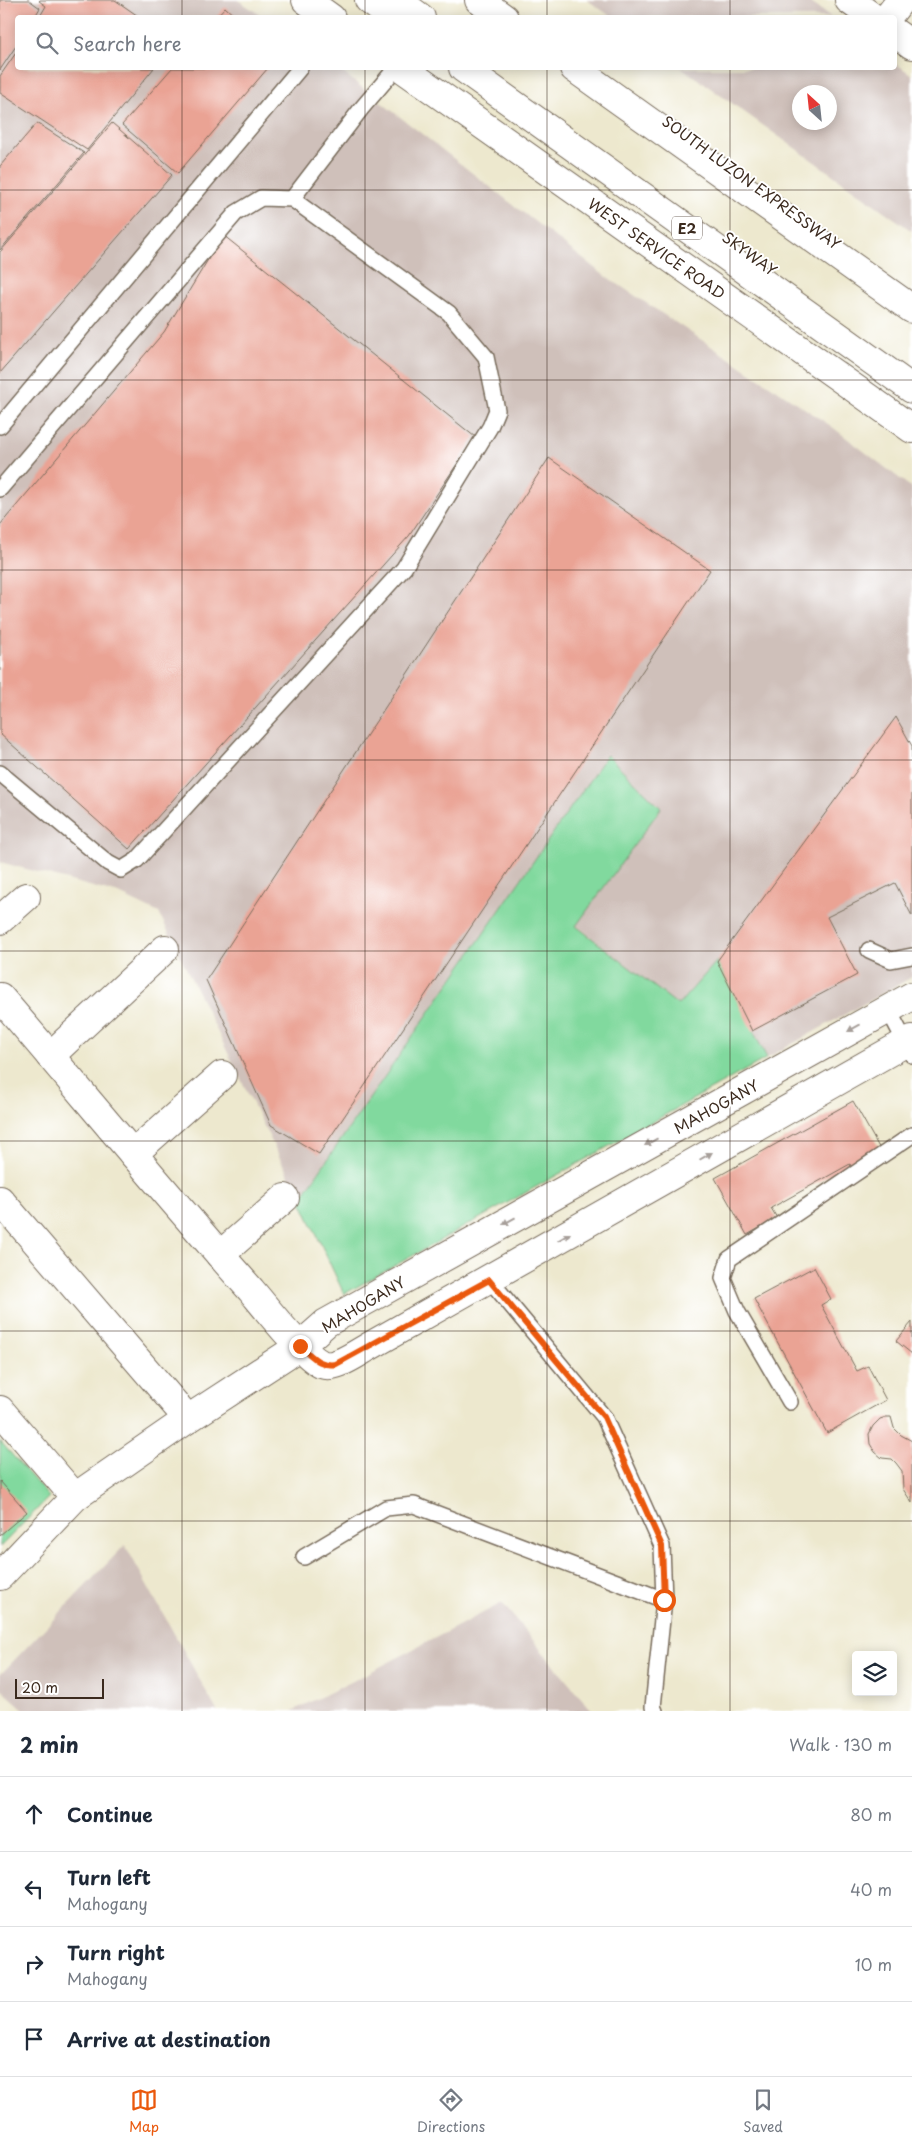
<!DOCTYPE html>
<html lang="en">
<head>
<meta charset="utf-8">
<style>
	:root { --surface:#fff; --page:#f6f6f7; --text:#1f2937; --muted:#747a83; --line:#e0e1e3; --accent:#ea580c }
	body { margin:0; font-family:"Playpen Sans",sans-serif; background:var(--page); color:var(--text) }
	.controls { position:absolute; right:15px; bottom:15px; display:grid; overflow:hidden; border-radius:5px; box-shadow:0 2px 12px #0003 }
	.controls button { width:45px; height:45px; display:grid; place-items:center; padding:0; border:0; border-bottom:1px solid var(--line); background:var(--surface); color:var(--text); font:25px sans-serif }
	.compass { position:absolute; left:792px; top:85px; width:45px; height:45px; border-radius:50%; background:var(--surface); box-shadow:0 2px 12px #0003; rotate:333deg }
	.scale { position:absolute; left:15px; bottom:12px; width:89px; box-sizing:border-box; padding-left:5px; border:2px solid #3b2a1e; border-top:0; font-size:14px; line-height:18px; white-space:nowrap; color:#3b2a1e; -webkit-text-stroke:4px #fff; paint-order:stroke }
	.stop { position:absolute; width:15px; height:15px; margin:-11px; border:4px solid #ea580c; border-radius:50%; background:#fff }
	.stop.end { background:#ea580c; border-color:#fff; box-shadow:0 1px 5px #0008 }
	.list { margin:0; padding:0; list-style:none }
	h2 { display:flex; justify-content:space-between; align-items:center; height:65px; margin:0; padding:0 20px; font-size:21px }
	h2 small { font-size:16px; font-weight:400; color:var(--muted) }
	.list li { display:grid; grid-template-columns:32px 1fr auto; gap:15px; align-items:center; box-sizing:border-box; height:75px; padding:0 20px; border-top:1px solid var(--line) }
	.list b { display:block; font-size:19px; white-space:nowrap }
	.list p { margin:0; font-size:16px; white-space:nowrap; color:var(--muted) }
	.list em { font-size:16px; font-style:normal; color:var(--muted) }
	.icon { flex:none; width:28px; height:28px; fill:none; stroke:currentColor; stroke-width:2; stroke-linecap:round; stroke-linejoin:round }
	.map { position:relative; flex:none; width:912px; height:1711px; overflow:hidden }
	.search { position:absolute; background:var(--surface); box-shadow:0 2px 12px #0003; left:15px; right:15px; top:15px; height:55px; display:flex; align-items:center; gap:12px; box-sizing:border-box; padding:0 18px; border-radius:5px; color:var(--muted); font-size:19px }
	.sheet { height:365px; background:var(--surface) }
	nav { display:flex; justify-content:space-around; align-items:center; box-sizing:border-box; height:70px; border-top:1px solid var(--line); background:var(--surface); font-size:14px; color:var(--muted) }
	nav a { display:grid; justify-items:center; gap:2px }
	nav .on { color:var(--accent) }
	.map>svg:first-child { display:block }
	.industrial { fill:#cfc0ba; fill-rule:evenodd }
	.green { fill:#81d99e; stroke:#5e825e }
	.building { fill:#eaa394 }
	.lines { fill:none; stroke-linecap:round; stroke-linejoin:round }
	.service-casing { stroke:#796c5c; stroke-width:18 }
	.minor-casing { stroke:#796c5c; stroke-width:30 }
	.secondary-casing { stroke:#796c5c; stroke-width:30 }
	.motorway-casing { stroke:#796c5c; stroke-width:30 }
	.service { stroke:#fff; stroke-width:15 }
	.minor { stroke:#fff; stroke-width:28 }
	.secondary { stroke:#fff; stroke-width:28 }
	.motorway { stroke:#fff; stroke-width:28 }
	.oneway { fill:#a79f9a }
	.route { stroke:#ea580c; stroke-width:6 }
	.grid { fill:none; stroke:#3b2a1e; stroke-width:1; stroke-opacity:0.55 }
	.labels { text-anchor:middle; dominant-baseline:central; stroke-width:4; stroke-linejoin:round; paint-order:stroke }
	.shield { fill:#fff; stroke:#766a62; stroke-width:1 }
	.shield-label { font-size:14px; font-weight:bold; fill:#3b2a1e }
	.street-label { font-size:15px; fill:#3b2a1e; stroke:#fff }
</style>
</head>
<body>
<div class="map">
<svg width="912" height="1711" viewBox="0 0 912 1711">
	<rect width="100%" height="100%" fill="#fff"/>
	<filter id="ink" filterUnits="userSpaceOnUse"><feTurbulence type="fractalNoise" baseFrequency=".02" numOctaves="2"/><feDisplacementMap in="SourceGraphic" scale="10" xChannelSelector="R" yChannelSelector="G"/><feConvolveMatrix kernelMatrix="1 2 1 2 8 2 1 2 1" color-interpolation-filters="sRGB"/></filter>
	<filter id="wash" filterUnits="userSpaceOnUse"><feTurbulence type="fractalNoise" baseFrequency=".0096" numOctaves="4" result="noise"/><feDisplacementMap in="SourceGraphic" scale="20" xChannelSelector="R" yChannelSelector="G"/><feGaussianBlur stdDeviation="1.12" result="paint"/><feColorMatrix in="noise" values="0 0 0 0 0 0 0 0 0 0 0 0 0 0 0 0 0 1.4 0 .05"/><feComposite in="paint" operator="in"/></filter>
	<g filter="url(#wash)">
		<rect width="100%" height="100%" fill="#ede8ce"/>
		<g class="industrial">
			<polygon points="0,0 238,0 263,17 18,18 18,68 337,68 601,273 831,426 912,488 912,977 767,1058 717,961 678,1006 576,925 661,808 607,755 300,1199 159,913 119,894 0,862"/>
			<polygon points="587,0 807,0 831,17 612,17"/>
			<path d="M895,63l17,12v156l-230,-163h212zM800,92h30v30h-30z"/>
			<polygon points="125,1545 217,1711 26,1711 0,1688 0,1675"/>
			<polygon points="502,1603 592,1711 292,1711 351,1682"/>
		</g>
		<g class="green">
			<polygon points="607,755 661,808 576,926 678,1005 717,961 767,1058 344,1294 300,1199"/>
			<polygon points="0,1441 49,1497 0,1547"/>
		</g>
		<g id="blocks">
			<g class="building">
				<polygon points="0,0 29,0 40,8 34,18 18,18 18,43 0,70"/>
				<polygon points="40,0 115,0 141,18 39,18 46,6 39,1"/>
				<polygon points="225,7 237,18 215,18"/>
				<polygon points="18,50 18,68 154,68 87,150 0,93 0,76"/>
				<polygon points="172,68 268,68 178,173 122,125"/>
				<polygon points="37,123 84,153 0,250 0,166"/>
				<polygon points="112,123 172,175 0,373 0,252"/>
				<polygon points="223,235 475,437 409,536 129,849 0,734 0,525 164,332"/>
				<polygon points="549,458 710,570 319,1154 271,1125 206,980"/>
				<polygon points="896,717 912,746 912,916 895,883 827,917 857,975 752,1031 717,961"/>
				<polygon points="853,1101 881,1151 852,1168 850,1164 771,1208 777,1218 747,1235 715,1178"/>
				<polygon points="814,1267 831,1299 821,1305 857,1371 868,1366 886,1400 827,1433 754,1299"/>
				<polygon points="912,1322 912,1354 896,1341"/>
				<polygon points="886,1417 891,1417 894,1428 901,1435 912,1441 912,1503 903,1489 902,1471 896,1463 892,1459 882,1458 875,1452 870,1444 869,1434 873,1426 880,1419"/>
				<polygon points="0,1481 27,1512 0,1535"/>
			</g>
		</g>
	</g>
	<g filter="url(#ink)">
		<use href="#blocks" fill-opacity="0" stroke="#796c5c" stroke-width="1"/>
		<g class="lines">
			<defs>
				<g id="service">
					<polyline points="292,199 361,109 396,68"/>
					<polyline points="0,426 300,68"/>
					<polyline points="0,489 236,213 261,198 292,199 449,313 486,357 497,410 490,427 404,568 137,860 121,870 108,863 0,773"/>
					<polyline points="869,950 891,960 912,956"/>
					<polyline points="888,1009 912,1055"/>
					<polyline points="489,1279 604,1417 662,1546 664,1600 653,1707 655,1711"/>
					<polyline points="790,1402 737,1311 723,1278 729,1259 912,1135"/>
					<polyline points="304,1557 386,1508 414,1505 664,1600"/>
				</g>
				<g id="minor">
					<polyline points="887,18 901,0"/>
					<polyline points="0,920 26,897"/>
					<path d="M0,997c84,98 165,197 251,293 15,18 52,65 70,74 14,6 36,-11 49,-18l542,-307"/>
					<polyline points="50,1056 165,949"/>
					<polyline points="133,1154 222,1075"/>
					<polyline points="0,1200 188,1419"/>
					<polyline points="220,1255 285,1198"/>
					<polyline points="0,1410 75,1497"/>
					<polyline points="0,1576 75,1497 188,1419 300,1346 326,1323 912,996"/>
				</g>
				<g id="secondary">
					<polyline points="306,0 331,18"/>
					<polyline points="849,0 874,18"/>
					<polyline points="894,32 912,45"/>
					<polyline points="402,68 912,429"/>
				</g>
				<g id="motorway">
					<polyline points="369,0 393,18"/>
					<polyline points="397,0 421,18"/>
					<polyline points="479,0 504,18"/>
					<polyline points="463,68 912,389"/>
					<polyline points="574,68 912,309"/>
				</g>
			</defs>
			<use href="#service" class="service-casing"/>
			<use href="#minor" class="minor-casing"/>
			<use href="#secondary" class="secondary-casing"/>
			<use href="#motorway" class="motorway-casing"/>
			<use href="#service" class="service"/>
			<use href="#minor" class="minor"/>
			<use href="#secondary" class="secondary"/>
			<use href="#motorway" class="motorway"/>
		</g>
		<defs><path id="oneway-solid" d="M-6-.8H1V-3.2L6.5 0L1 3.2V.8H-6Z" transform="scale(1.25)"/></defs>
		<g class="oneway">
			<use href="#oneway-solid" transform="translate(854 1028) rotate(151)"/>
			<use href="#oneway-solid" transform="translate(651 1142) rotate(151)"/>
			<use href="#oneway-solid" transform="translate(706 1156) rotate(-30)"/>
			<use href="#oneway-solid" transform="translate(509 1221) rotate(151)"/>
			<use href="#oneway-solid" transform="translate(564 1237) rotate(-30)"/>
		</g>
	</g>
	<g class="lines" filter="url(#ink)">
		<path class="route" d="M300,1346c12,10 20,21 36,18l153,-84 115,137 58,129 2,54"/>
	</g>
	<path class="grid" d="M182,0v18M365,0v18M547,0v18M730,0v18M182,68v1643M365,68v1643M547,68v1643M730,68v1643M0,190h912M0,380h912M0,570h912M0,760h912M0,951h912M0,1141h912M0,1331h912M0,1521h912"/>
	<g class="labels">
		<rect class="shield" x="672" y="216.5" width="30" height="23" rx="4"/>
		<g class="shield-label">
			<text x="687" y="228">E2</text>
		</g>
		<g class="street-label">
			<text transform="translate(752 182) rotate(36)">SOUTH LUZON EXPRESSWAY</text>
			<text transform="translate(657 248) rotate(35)">WEST SERVICE ROAD</text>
			<text transform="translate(750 253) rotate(36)">SKYWAY</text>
			<text transform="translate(716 1106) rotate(-29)">MAHOGANY</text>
			<text transform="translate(363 1304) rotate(-31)">MAHOGANY</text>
		</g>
	</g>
</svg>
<div class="controls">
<button><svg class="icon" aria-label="layers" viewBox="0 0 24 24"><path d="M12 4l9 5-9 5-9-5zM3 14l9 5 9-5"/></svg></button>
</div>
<svg class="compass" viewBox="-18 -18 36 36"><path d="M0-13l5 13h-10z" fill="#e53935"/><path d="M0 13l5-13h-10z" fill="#747a83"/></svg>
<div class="scale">20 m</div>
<div class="stop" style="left:664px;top:1600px"></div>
<div class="stop end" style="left:300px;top:1346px"></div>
<div class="search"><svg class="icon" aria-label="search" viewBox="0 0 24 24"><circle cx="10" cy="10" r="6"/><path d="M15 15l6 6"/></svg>Search here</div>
</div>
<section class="sheet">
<h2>2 min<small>Walk · 130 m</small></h2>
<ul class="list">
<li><svg class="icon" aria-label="ahead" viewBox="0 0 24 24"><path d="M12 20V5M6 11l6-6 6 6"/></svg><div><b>Continue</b></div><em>80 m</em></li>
<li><svg class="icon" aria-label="left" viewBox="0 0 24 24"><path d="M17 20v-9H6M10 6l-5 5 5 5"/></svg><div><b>Turn left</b><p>Mahogany</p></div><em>40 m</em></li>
<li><svg class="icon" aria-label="right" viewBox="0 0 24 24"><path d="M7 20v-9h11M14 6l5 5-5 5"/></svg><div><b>Turn right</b><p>Mahogany</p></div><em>10 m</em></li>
<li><svg class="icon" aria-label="arrive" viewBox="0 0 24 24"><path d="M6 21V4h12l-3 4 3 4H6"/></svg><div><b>Arrive at destination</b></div></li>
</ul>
</section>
<nav>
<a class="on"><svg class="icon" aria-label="map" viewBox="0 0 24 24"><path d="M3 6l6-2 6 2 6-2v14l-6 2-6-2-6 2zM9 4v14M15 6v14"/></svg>Map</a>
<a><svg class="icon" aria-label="directions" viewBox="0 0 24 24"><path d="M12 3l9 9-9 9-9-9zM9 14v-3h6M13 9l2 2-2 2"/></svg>Directions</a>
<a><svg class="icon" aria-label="saved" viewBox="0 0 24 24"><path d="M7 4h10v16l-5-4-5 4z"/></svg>Saved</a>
</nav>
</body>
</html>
